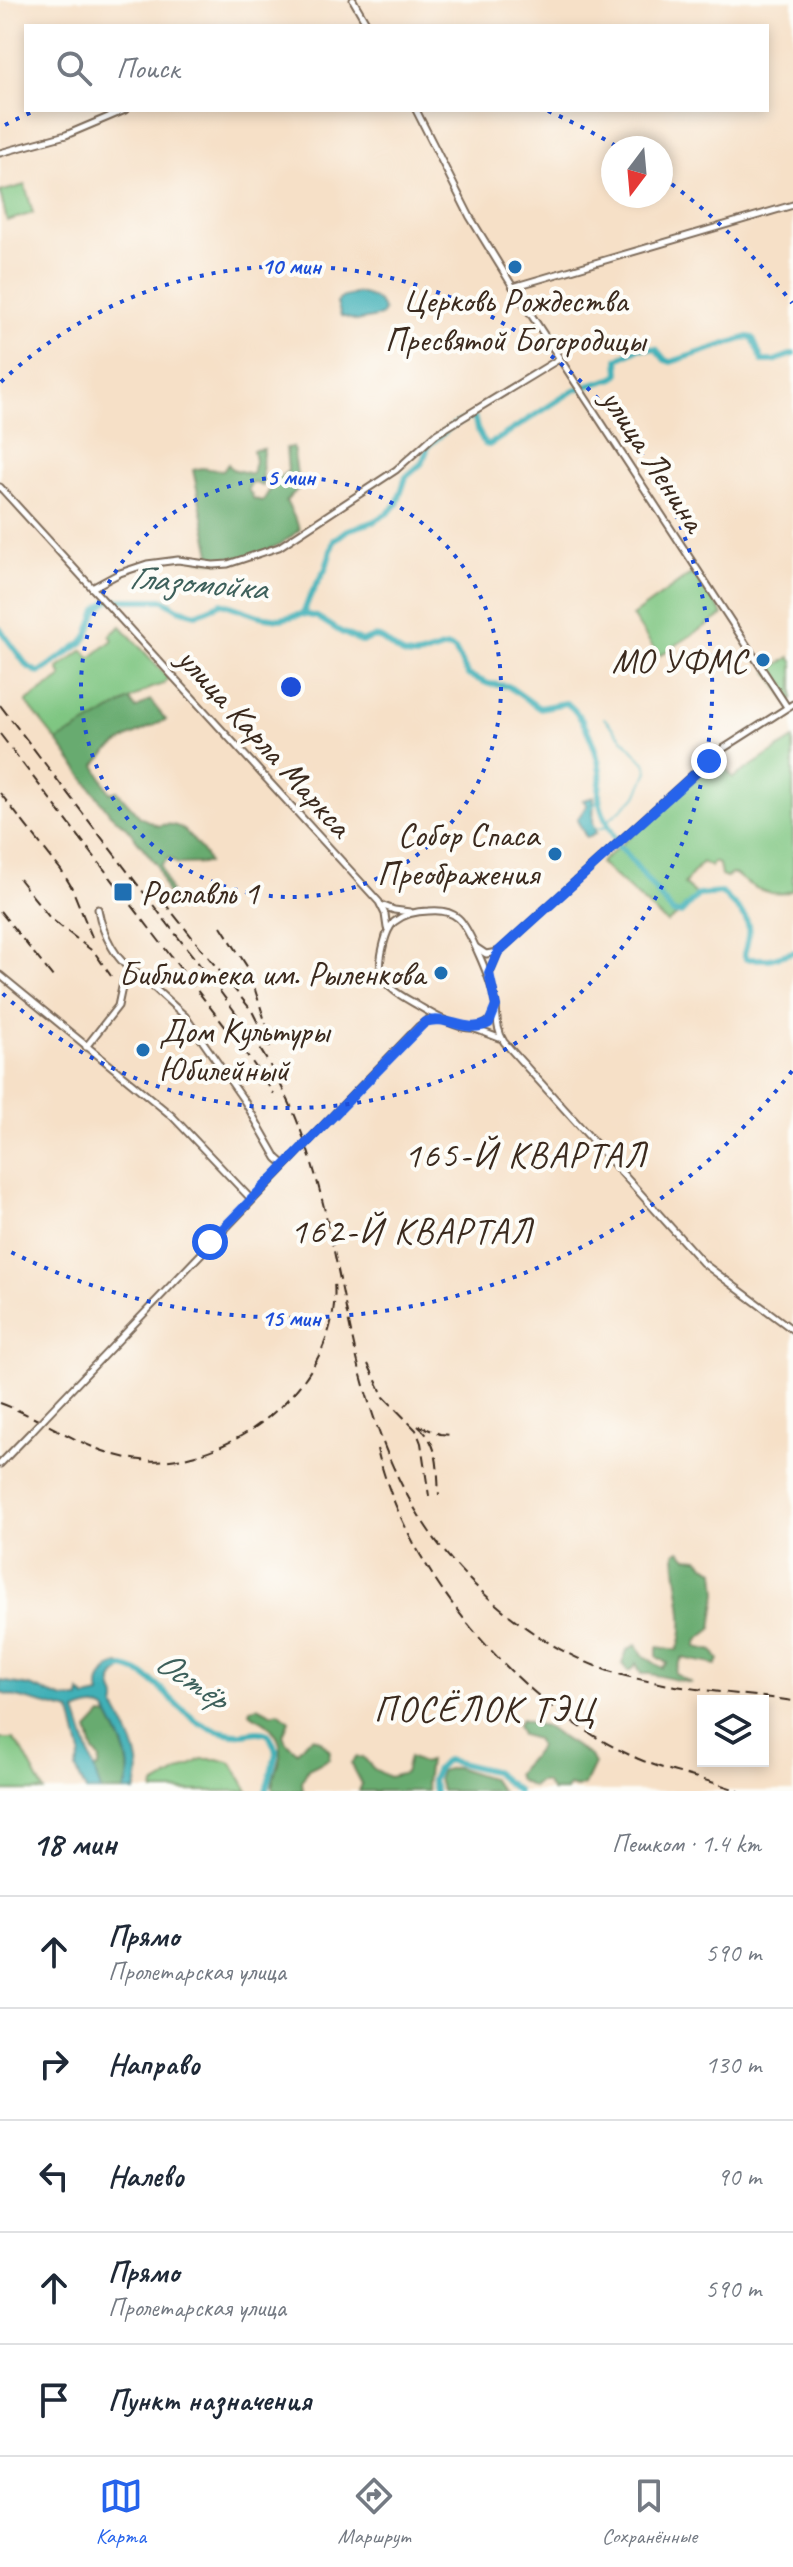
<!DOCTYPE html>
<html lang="ru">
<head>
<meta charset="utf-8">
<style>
	:root { --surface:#fff; --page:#f6f6f7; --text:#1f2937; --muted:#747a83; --line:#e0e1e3; --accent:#2563eb }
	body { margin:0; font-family:Caveat,sans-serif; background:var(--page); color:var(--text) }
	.controls { position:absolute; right:24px; bottom:24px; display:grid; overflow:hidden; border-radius:0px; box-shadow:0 4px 12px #0003 }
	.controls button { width:72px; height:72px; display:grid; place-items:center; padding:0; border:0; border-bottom:2px solid var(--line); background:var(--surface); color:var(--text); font:40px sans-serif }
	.compass { position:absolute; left:601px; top:136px; width:72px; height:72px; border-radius:50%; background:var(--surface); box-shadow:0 4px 12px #0003; rotate:196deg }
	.stop { position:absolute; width:24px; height:24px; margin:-18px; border:6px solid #2563eb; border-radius:50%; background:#fff }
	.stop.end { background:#2563eb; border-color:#fff; box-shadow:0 2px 8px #0008 }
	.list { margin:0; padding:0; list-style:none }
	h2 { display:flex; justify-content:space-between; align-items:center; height:104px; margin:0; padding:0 32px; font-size:34px }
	h2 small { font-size:26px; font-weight:400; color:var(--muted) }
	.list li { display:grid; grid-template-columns:52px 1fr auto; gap:24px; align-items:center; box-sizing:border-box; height:112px; padding:0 32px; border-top:2px solid var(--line) }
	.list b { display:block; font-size:30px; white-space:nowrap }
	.list p { margin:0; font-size:26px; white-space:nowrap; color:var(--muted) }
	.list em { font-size:26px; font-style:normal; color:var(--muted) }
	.icon { flex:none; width:44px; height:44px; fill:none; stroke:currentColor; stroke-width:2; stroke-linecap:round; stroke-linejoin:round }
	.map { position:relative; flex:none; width:793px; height:1791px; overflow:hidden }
	.search { position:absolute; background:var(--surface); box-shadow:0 4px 12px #0003; left:24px; right:24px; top:24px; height:88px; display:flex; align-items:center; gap:20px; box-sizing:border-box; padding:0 28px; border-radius:0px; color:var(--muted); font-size:30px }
	.sheet { height:664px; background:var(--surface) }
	nav { display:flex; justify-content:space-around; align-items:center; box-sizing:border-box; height:112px; border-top:2px solid var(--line); background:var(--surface); font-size:22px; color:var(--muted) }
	nav a { display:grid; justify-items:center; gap:4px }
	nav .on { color:var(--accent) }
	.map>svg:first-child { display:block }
	.green { fill:#7fc682; stroke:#5d7850; stroke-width:2 }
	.forest { fill:#67ab70; stroke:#516a47; stroke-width:2 }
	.water { fill:#3fb0b7; stroke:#3d6d6a; stroke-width:2 }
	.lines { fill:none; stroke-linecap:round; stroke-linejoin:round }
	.stream { stroke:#3fb0b7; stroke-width:2 }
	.river { stroke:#3fb0b7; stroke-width:6 }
	.secondary-casing { stroke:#7c6a59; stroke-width:9 }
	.secondary { stroke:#fff; stroke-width:5 }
	.rail { stroke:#3b2a1e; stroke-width:2; stroke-dasharray:12 6; stroke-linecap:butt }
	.secondary-bridge-casing { stroke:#7c6a59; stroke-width:9; stroke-linecap:butt }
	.secondary-bridge { stroke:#fff; stroke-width:5 }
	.route { stroke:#2563eb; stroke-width:10 }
	.ring { fill:none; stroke:#1d4ed8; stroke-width:4; stroke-dasharray:4 8 }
	.poi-dot { fill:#1f6fb2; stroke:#fdfcf7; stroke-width:3 }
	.labels { text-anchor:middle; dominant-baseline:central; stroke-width:8; stroke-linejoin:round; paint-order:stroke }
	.poi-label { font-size:34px; fill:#3b2a1e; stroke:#fdfcf7; text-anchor:end }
	.street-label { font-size:34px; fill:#3b2a1e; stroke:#fdfcf7 }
	.water-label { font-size:36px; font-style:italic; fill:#3d605b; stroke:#fdfcf7 }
	.neighbourhood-label { font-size:36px; letter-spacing:2px; fill:#3b2a1e; stroke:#fdfcf7 }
	.centre { fill:#1d4ed8; stroke:#fdfcf7; stroke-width:4 }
	.ring-label { font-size:24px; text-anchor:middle; font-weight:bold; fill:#1d4ed8; stroke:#fdfcf7; stroke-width:8; stroke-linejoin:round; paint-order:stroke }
</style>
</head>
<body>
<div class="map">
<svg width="793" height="1791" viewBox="0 0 793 1791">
	<rect width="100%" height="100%" fill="#fdfcf7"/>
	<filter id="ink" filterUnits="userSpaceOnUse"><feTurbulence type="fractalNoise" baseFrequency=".0125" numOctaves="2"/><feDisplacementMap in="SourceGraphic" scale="16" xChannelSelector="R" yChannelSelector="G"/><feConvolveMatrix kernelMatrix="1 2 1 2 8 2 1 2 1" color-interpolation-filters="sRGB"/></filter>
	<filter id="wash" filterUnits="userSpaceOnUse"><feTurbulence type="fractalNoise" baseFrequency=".006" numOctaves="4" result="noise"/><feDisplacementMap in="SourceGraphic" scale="32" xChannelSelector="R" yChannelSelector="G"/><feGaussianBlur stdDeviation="1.8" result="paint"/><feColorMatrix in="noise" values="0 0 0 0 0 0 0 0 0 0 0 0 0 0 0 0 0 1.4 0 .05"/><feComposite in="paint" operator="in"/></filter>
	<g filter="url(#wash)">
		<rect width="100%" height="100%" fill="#f6e0c7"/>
		<g class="green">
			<polygon points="25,185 33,213 7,221 0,192"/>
			<polygon points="695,571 723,615 659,656 632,616"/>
			<polygon points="121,626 168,678 164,684 151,688 57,741 26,702 62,677 58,668 83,650 90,658 113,640 110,635"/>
			<polygon points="790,657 793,662 793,699 788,703 768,671"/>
			<path d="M793,739v151c-20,10 -43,-3 -58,-16h-4l-5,4 -5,-2 -2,-12 -6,-2 -2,5 -9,-5 -18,22 14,12 -17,17 -14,10 -67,-60 119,-105 14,20z"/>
			<polygon points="0,1739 13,1739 23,1751 44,1791 0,1791"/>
			<polygon points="202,1759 218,1759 232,1763 248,1791 153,1791 154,1786"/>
		</g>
		<g class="forest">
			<path d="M293,447l6,41 -13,13 14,28c-25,24 -67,37 -101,31l12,-6 -18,-84 9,-2 21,3 5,-7 4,5 20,5 3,-13 -2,-11 11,-1c-4,12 0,23 -1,37l-11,-4 -4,7 6,10 9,2 12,-20 13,-10 -2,-23z"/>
			<path d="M130,700l6,9 14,-9 16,20 -37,17 -21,14 -13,14 15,28 7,-2 23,26 18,9c25,-7 34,13 48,31l2,6 -30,1 -9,-6 -8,7 14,42 -6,-6 -12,-36 -30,-37 -17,-14 -53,-73z"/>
			<path d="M680,1550l7,7 11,1 7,7 10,5 2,23 -5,36 -14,11 -2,7 17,4 6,9 -3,5 -34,-7 -7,15 16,10 -41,-9h-9l-5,-11 -3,6 -5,2 -6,-7 5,-14 9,-5 8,11 18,12 5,-5 -10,-6v-10l20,3c13,-24 -2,-70 -2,-97z"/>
			<path d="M258,1707l13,7 8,-2 10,9 -6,14 3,7 11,10 9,-11 8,-4 6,3 10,11 -1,8 -21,10 -6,13 1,9h-29l-2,-3c2,-27 20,-36 -2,-61 -6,-8 -15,-8 -21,-15l1,-3z"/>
			<path d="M102,1715l7,1c11,23 28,50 15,75h-23l-7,-21 5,-3 1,-8 -7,-9 -5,-20z"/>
			<polygon points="521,1720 545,1727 590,1756 594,1764 584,1785 577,1788 569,1786 566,1791 552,1791 545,1782 538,1782 532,1787 519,1780 516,1774 536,1752 539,1746 536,1739 521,1735 517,1726"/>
			<polygon points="357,1757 364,1758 374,1769 389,1777 405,1773 409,1757 422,1763 429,1761 426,1783 428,1791 359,1791 362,1784 351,1763"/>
			<polygon points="455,1767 490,1778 502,1791 441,1791 438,1778 440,1771"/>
		</g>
		<g class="water">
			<path d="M358,293c13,3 21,5 26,18l-3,5 -24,5 -16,-5 -4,-13 4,-5z"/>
			<polygon points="594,797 593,825 596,833 590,837 586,837 577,820 587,805 583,800"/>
			<path d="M120,1664l4,3c-3,5 -12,9 -12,15 -1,10 7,14 3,25 13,26 32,55 20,84h-11c14,-27 -6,-57 -18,-81 -9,-6 -21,-2 -30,2l25,79h-15l-10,-22 5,-15 -10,-43 -71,-18v-12l30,5 34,13h16v-7l6,6 14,-3c-4,-13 5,-28 20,-31z"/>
		</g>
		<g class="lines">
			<g class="stream">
				<polyline points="604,718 645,763 648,771 637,796 606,822"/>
				<polyline points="592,808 599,799"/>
				<polyline points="592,825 597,829 607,827"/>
			</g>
			<g class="river">
				<polyline points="303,614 310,596 326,568 334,540 347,530 373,522 389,512 397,504 406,477 422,463 429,445 453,425 474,416 477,429 485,444 489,445 574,390 614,378 619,373 618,359 639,348 656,349 665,360 671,362 748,337 753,338 762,361 774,361 793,354"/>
				<path d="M0,629l27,37 12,7 44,-31 5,-7 9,-25 13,-10h54l14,9 18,5 26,-11 37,13 21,3 23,-5 14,3 24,15 22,10c20,-13 23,5 40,12 18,7 29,-6 46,-7l6,3 13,25 21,9 19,2 31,22 27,-5c18,11 31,47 34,68 2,8 -2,17 -1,26 1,14 9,29 16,41"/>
				<path d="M617,846l8,6 48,61h8l17,-18 24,-2c24,25 33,26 22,61l2,5h24l23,-7"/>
				<path d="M116,1670l8,-3c33,7 48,40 76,56 11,7 30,12 43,11 10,-1 14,-4 25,0l9,16 -11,41"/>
				<polyline points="435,1791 432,1780 437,1769 446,1760 492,1771 518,1791"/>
			</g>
		</g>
	</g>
	<g filter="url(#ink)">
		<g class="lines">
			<defs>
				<g id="secondary">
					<polyline points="353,0 368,26"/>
					<polyline points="416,110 470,217 513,287 787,707"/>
					<polyline points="0,153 66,135 125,110"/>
					<polyline points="513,287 793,205"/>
					<polyline points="0,487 379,902 385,914 387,928"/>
					<polyline points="92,588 120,573 147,564 178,560 213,565 228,564 279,547 396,470 436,434 559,359"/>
					<polyline points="381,905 394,910 410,912"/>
					<path d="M98,909c4,24 19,56 42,66l45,41 60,86 32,56 8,7"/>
					<polyline points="477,948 486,954 497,952"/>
					<polyline points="0,975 172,1116 252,1200"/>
					<polyline points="488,976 498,952 718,752 793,704"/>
					<path d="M496,1011c-16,35 -57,7 -79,-6 -11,-7 -27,-14 -33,-26 -6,-11 -3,-24 0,-36 2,-8 4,-15 10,-21 10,-8 23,-11 35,-11 10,-1 21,0 29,7 11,9 35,67 37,83 3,15 0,26 9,41l199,221 90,67"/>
					<polyline points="475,1029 499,1038"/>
					<polyline points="86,1047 118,1006 124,978 132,972"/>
					<polyline points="320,1129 418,1027 428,1020 438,1019"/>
					<polyline points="45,1417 289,1162"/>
					<polyline points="0,1464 31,1432"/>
				</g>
			</defs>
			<use href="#secondary" class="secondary-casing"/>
			<use href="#secondary" class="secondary"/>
			<g class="rail">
				<path d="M0,705c56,73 111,145 167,218 45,58 92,114 123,181 38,86 48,181 71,271 13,48 31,97 57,139 43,72 130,144 212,163 53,13 109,16 163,24"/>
				<polyline points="0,734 250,1059 274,1094"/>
				<polyline points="0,793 61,870 71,886 92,937"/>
				<polyline points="19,879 50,918 95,953 111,976"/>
				<polyline points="162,900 252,1011 270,1047"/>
				<polyline points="0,911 53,977"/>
				<polyline points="221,926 248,968 266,1024"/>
				<polyline points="368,1364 384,1397 416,1430 421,1443 429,1496"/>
				<path d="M0,1403c47,17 90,52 141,57 92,10 202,-81 193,-178"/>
				<path d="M418,1426c22,18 19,43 21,69"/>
				<polyline points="420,1426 440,1434 453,1435"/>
				<path d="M377,1449c30,126 144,260 264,311 31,13 66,19 98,31"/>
			</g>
			<defs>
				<g id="secondary-bridge">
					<polyline points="289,1162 320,1129"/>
					<polyline points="31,1432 45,1417"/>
				</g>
			</defs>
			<use href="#secondary-bridge" class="secondary-bridge-casing"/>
			<use href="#secondary-bridge" class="secondary-bridge"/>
		</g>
	</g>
	<g class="lines" filter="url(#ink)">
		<path class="route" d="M210,1242l215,-220c22,-8 41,13 64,1l7,-17 -7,-33 9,-21 211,-191"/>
	</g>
	<g class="ring">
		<circle cx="291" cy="687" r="210"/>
		<path d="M1 382A421 421 0 1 1 1 992"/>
		<path d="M792 1071A631 631 0 0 1 5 1249M5 125A631 631 0 0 1 34 111M548 111A631 631 0 0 1 616 146M662 177A631 631 0 0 1 792 303"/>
	</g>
	<g class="poi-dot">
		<circle cx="515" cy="267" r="8"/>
		<circle cx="763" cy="660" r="8"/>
		<circle cx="555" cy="854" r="8"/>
		<rect x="113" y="882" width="20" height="20" rx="4"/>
		<circle cx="441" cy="973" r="8"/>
		<circle cx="143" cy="1050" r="8"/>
	</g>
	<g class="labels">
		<g class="poi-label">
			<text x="515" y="300" text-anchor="middle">Церковь Рождества<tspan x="515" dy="39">Пресвятой Богородицы</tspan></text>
			<text x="747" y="660">МО УФМС</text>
			<text x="539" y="834">Собор Спаса<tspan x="539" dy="39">Преображения</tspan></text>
			<text x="141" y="892" text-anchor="start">Рославль 1</text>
			<text x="425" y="973">Библиотека им. Рыленкова</text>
			<text x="159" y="1030" text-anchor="start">Дом Культуры<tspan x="159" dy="39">Юбилейный</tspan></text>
		</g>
		<g class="street-label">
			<text transform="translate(654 460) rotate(57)">улица Ленина</text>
			<text transform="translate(265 742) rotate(48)">улица Карла Маркса</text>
		</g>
		<g class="water-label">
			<text transform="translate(198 582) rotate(5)">Глазомойка</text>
			<text transform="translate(192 1679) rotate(34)">Остёр</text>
		</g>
		<g class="neighbourhood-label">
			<text x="526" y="1155">165-Й КВАРТАЛ</text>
			<text x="412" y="1231">162-Й КВАРТАЛ</text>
			<text x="485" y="1709">ПОСЁЛОК ТЭЦ</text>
		</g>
	</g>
	<circle cx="291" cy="687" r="12" class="centre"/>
	<g class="ring-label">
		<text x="291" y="274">10 мин</text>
		<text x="291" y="485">5 мин</text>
		<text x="291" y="1326">15 мин</text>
	</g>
</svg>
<div class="controls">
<button><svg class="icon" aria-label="layers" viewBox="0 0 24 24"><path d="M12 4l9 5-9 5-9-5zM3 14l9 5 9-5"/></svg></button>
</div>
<svg class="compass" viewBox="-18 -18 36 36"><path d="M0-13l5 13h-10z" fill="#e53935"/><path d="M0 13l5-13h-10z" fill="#747a83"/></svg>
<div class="stop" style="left:210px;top:1242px"></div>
<div class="stop end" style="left:709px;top:761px"></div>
<div class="search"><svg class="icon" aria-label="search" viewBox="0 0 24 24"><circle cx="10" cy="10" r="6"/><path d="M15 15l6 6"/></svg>Поиск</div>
</div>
<section class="sheet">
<h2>18 мин<small>Пешком · 1.4 km</small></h2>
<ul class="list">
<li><svg class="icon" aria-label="ahead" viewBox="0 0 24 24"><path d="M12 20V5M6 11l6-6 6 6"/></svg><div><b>Прямо</b><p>Пролетарская улица</p></div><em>590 m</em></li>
<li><svg class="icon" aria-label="right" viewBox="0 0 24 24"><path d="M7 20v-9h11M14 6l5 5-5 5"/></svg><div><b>Направо</b></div><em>130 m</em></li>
<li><svg class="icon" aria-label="left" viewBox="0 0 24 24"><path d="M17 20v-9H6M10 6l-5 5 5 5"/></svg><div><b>Налево</b></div><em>90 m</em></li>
<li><svg class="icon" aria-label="ahead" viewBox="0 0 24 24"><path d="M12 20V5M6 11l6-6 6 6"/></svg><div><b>Прямо</b><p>Пролетарская улица</p></div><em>590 m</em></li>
<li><svg class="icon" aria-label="arrive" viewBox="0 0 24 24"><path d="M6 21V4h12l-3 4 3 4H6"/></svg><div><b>Пункт назначения</b></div></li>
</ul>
</section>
<nav>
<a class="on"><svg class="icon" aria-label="map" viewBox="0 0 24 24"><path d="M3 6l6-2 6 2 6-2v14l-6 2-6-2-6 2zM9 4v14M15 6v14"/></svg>Карта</a>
<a><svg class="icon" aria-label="directions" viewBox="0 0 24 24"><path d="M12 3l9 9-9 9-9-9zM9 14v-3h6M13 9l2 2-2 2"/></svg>Маршрут</a>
<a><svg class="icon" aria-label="saved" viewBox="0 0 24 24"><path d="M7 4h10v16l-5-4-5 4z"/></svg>Сохранённые</a>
</nav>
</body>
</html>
